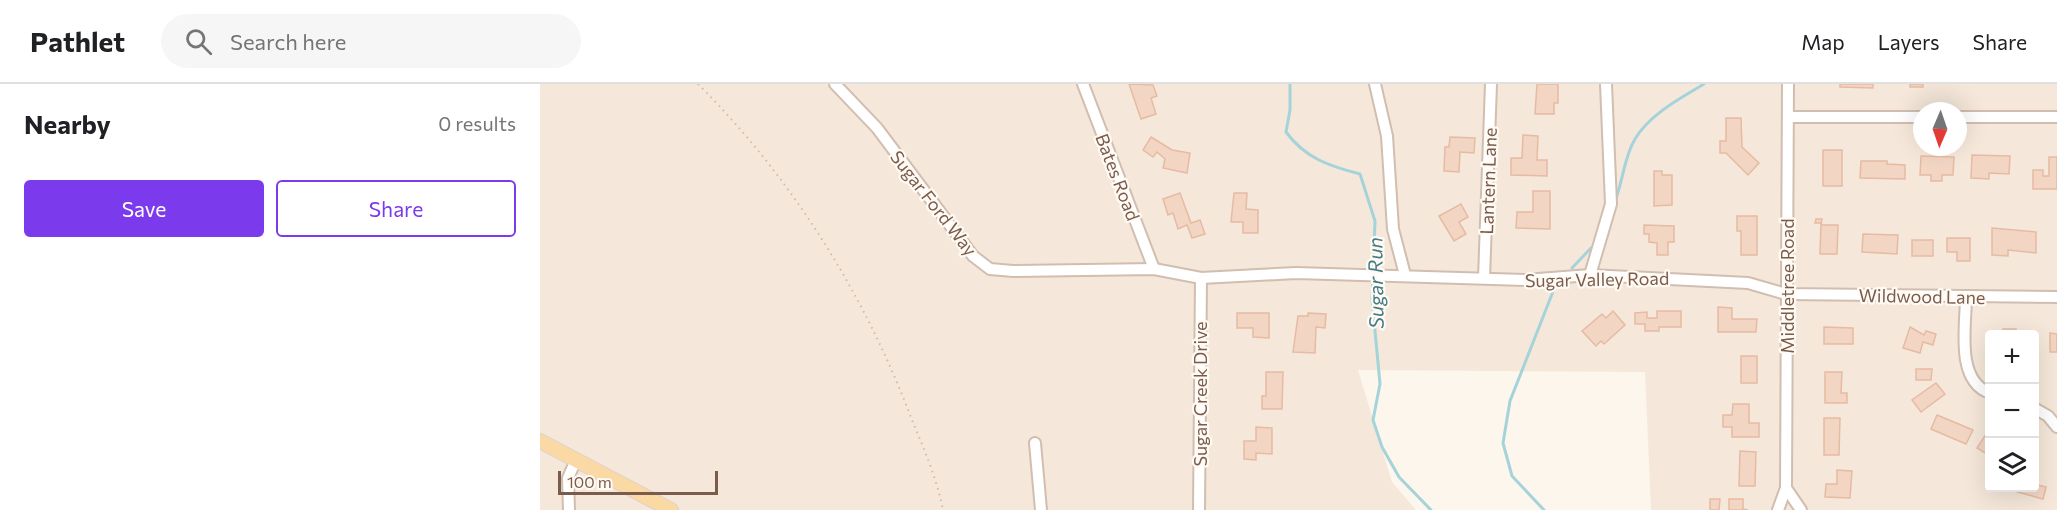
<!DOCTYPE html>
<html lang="en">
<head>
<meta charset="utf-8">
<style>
	:root { --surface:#fff; --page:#f6f6f6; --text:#202124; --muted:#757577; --line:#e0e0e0; --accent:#7c3aed }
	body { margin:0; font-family:Commissioner,sans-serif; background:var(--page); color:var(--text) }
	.controls { position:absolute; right:18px; bottom:18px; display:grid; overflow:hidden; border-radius:6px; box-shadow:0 6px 24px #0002 }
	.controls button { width:54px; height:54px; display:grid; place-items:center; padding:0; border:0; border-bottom:2px solid var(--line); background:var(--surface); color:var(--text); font:30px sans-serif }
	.compass { position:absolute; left:1373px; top:18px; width:54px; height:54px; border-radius:50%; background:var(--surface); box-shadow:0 6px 24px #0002; rotate:182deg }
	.scale { position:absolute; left:18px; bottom:15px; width:160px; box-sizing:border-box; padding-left:6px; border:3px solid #7a5c4d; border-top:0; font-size:16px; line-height:21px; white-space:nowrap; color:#7a5c4d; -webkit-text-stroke:4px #fffaf3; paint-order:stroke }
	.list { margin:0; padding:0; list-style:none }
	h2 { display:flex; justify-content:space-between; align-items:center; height:78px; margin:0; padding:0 24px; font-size:26px }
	h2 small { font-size:20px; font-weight:400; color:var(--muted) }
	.actions { display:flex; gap:12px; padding:18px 24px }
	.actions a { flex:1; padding:14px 0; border:2px solid var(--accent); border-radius:6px; text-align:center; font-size:21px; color:var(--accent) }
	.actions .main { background:var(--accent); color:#fff }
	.icon { flex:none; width:33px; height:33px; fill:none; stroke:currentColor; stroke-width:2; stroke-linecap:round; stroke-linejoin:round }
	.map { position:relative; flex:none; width:1517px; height:426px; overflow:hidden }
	header { display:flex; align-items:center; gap:36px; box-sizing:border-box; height:84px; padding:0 30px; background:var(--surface); border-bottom:2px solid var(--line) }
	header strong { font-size:28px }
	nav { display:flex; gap:33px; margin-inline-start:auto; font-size:21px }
	.search { width:420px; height:54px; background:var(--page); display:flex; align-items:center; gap:15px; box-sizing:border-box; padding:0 21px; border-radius:33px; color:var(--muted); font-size:22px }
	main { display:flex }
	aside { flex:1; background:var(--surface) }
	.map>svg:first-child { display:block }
	.residential { fill:#f5e8da; fill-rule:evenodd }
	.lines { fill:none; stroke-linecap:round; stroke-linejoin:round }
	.stream { stroke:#a5d3da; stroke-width:3 }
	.building { fill:#f3d5c3; stroke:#e6bba3; stroke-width:1.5 }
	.minor-casing { stroke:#d1beb0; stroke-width:14 }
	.major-casing { stroke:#dad1cd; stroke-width:16 }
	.path { stroke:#d9b8a5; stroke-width:2; stroke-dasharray:1.5 4.5; stroke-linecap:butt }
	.minor { stroke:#fff; stroke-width:10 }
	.major { stroke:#fbd9a5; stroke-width:14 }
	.labels { text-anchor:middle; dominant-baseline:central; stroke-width:4.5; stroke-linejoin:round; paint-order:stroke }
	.street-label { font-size:18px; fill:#7a5c4d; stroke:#fffaf3 }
	.water-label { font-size:20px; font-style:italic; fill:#437c86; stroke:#fffaf3 }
</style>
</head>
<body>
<header>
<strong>Pathlet</strong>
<div class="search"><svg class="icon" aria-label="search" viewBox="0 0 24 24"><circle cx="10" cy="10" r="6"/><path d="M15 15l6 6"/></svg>Search here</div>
<nav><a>Map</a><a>Layers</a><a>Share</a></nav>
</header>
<main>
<aside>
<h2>Nearby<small>0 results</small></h2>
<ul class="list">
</ul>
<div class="actions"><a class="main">Save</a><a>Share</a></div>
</aside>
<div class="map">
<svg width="1517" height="426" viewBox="0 0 1517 426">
	<rect width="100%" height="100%" fill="#fdf6ec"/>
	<path class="residential" d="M0,0h1517v426h-406l-6,-138 -287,-2 34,112 24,28h-876zM1382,27h36v36h-36zM1450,250h44v154h-44z"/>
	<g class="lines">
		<g class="stream">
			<path d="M750,0v26l-4,22c19,26 43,34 74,42l15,47 -3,78 8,85 -7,36 9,27 17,30 32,33"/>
			<path d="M1075,117c8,-20 9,-44 20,-62 15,-25 46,-41 69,-55"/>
			<polyline points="1032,184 1051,164"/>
			<polyline points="1004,426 972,392 963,359 970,317 1016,200"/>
		</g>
	</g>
	<g class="building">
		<polygon points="589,0 613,1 617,12 611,14 616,30 601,35"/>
		<polygon points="997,0 1018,0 1018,19 1014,19 1014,30 995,30"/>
		<polygon points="1300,0 1333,0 1333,4 1300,3"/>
		<rect x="1370" y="0" width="13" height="3"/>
		<polygon points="1186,34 1201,34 1202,63 1219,79 1208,91 1186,69 1180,69 1180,57 1186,57"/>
		<polygon points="983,51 998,52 997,76 1007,76 1007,92 971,91 971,74 982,74"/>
		<polygon points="611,53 632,66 650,69 647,89 623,84 625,75 617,68 613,73 603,66"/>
		<polygon points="910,53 935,54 934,69 920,68 919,88 904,87 905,63 909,63"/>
		<rect x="1283" y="66" width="19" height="36"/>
		<polygon points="1432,71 1470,72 1469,90 1449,89 1449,95 1431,94"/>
		<polygon points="1381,72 1414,73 1413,91 1402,91 1402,97 1391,97 1391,91 1380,91"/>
		<polygon points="1509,73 1517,73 1517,105 1493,105 1493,86 1503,86 1503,92 1509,92"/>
		<polygon points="1321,77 1347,77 1347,80 1365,81 1365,95 1320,94"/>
		<polygon points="1114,87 1122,87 1122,91 1132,91 1132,121 1114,122"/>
		<polygon points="993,107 1010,107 1010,145 976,144 977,128 993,128"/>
		<polygon points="640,109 651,139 660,136 665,150 652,154 647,141 638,145 633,129 628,131 623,115"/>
		<polygon points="694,109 707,109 706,125 718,126 718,149 703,149 703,138 691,138"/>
		<polygon points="921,120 928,133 919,138 926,150 914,157 899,132"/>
		<polygon points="1197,132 1217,132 1217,171 1201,171 1201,147 1197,147"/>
		<polygon points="1276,135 1282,135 1281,141 1298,141 1297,170 1280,170 1281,139 1275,139"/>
		<polygon points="1104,141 1134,142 1134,158 1128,158 1128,171 1117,171 1117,159 1109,158 1109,150 1104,150"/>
		<polygon points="1452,144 1496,148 1496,169 1468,166 1468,172 1452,171"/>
		<polygon points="1323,150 1358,151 1357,170 1322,168"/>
		<polygon points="1407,154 1430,154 1430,177 1417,177 1417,168 1407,168"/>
		<rect x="1372" y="156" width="21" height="16"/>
		<polygon points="1178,223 1192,224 1192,235 1217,235 1216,248 1178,248"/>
		<polygon points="1073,227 1085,241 1064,260 1061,257 1056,262 1042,247 1062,230 1066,234"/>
		<polygon points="1117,227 1141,227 1141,243 1119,243 1119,247 1105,247 1105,240 1095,240 1095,229 1107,228 1107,234 1117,234"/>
		<polygon points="697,229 729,229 729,254 713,253 713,244 697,244"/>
		<polygon points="768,229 786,230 785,244 776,243 775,269 753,268 758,232 768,232"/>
		<polygon points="1284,243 1313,244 1313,260 1284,260"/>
		<polygon points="1370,243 1384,251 1386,247 1396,250 1393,261 1383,258 1380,269 1363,264"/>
		<rect x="1463" y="245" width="13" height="5"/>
		<polygon points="1510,249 1517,250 1517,268 1510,268"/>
		<rect x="1201" y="272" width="16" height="27"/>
		<polygon points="1376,285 1392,285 1391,296 1376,296"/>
		<polygon points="726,288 743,288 742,325 722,325 722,312 726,312"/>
		<polygon points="1285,288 1302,288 1301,309 1307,309 1307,319 1285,319"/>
		<polygon points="1396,299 1405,310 1381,328 1372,316"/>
		<polygon points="1193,320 1209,320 1209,339 1219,339 1219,353 1192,353 1192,343 1183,343 1183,331 1192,331"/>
		<polygon points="1397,331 1433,346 1426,360 1391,345"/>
		<polygon points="1284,334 1300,334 1299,371 1284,371"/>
		<polygon points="716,343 732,344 732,370 716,369 716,376 704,375 704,357 716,357"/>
		<polygon points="1446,350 1450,353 1450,372 1437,364"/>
		<polygon points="1200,367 1216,368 1215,402 1199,402"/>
		<polygon points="1297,386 1312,387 1310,414 1285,413 1286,400 1297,400"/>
		<polygon points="1494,400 1506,403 1503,415 1470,406 1471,404 1494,404"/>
		<polygon points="1170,415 1180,415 1179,426 1170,426"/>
		<polygon points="1189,415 1203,415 1203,425 1208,426 1189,426"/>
	</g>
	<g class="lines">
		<defs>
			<g id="minor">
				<polyline points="295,0 337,44 433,172 450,185 473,187 614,185 661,194 756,189 985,196 1050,191 1208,199 1246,210 1517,213"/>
				<polyline points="543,0 614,185"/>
				<polyline points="835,0 847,52 853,145 865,191"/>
				<polyline points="1248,33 1382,33"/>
				<polyline points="1418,33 1517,33"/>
				<polyline points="1050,191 1071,120 1066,0"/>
				<polyline points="944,194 951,0"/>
				<path d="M1426,213c0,28 -11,84 24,96"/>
				<polyline points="1494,324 1508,332 1517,343"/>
				<polyline points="495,359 501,426"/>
				<polyline points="1246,404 1261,426"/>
				<polyline points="29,426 28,394 36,376"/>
				<polyline points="659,426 661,194"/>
				<polyline points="1238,426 1246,404 1248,0"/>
			</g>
			<polyline id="major" points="0,357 131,426"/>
		</defs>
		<use href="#minor" class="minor-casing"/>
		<use href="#major" class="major-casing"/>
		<path class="path" d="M158,0c94,94 167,211 214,336 12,29 25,59 31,90"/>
		<use href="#minor" class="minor"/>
		<use href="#major" class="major"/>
	</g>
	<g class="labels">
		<g class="street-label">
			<text transform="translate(578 93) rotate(69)">Bates Road</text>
			<text transform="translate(948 97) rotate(-88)">Lantern Lane</text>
			<text transform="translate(394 119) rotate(52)">Sugar Ford Way</text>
			<text transform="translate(1057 195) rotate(-1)">Sugar Valley Road</text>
			<text transform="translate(1247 202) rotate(-90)">Middletree Road</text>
			<text transform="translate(1382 212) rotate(1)">Wildwood Lane</text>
			<text transform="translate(660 310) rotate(-90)">Sugar Creek Drive</text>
		</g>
		<g class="water-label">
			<text transform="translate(835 199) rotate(-91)">Sugar Run</text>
		</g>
	</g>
</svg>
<div class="controls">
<button>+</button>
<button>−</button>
<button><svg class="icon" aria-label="layers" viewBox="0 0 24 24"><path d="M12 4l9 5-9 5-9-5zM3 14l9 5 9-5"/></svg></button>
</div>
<svg class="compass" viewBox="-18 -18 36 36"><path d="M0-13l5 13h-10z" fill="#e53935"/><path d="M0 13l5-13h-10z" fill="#757577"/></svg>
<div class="scale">100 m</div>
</div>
</main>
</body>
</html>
